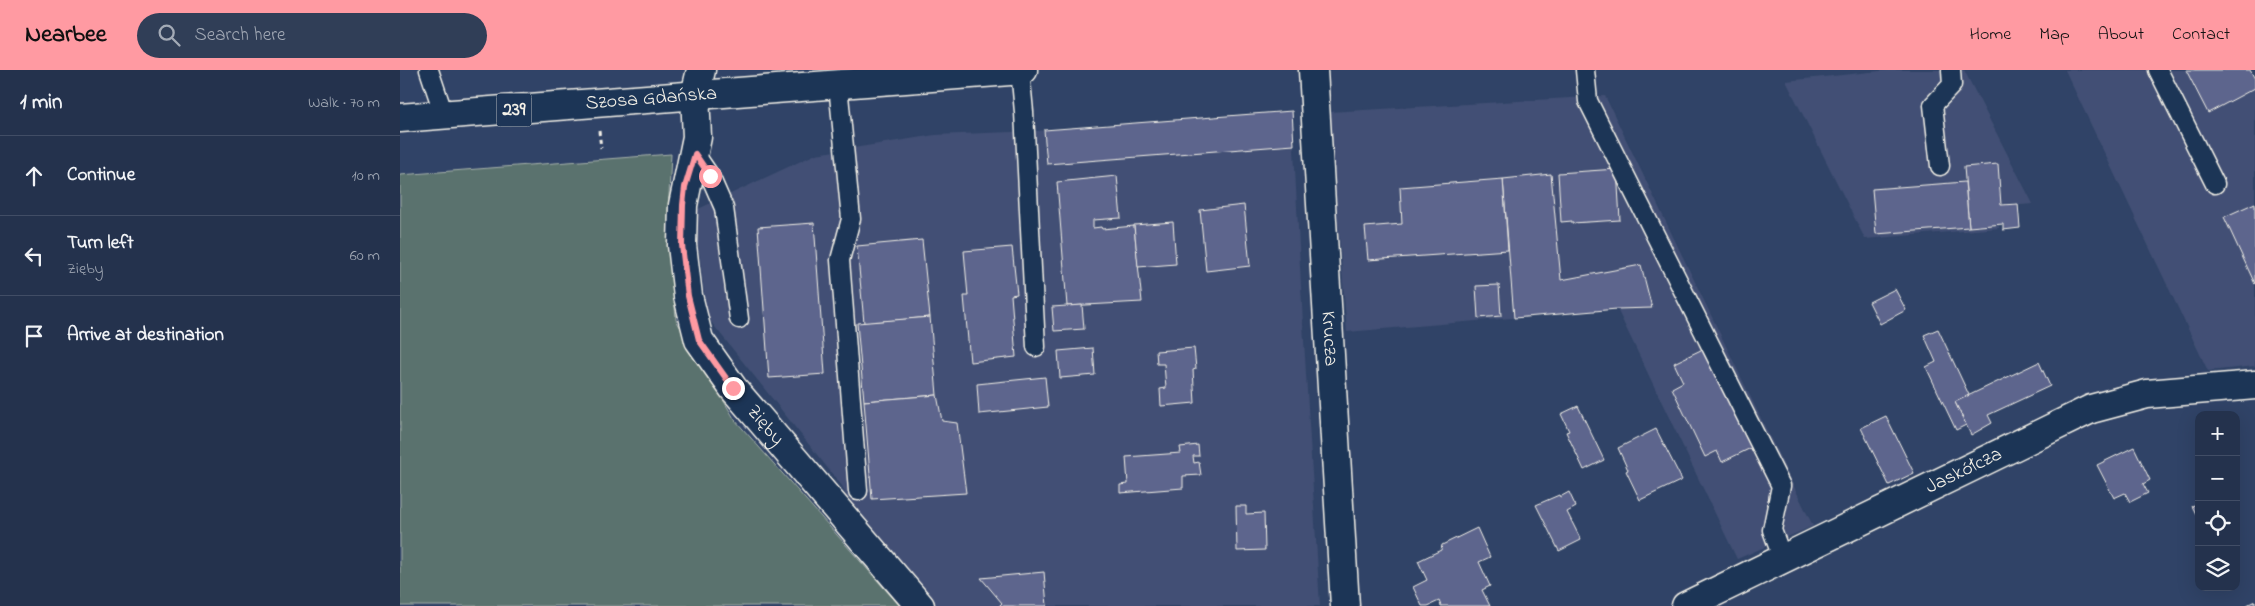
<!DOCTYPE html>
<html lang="en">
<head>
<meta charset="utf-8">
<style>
	:root { --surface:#24324d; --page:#303e57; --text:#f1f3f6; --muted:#a3aab6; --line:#414d65; --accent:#ff9aa2 }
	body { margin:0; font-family:"Indie Flower",sans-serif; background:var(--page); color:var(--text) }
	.controls { position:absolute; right:15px; bottom:15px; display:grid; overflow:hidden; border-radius:10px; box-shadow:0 5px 20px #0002 }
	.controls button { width:45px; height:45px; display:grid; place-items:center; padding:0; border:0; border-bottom:1px solid var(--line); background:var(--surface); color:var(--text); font:25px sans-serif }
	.stop { position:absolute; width:15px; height:15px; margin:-11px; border:4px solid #ff9aa2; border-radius:50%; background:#fff }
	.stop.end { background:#ff9aa2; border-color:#fff; box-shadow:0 1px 5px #0008 }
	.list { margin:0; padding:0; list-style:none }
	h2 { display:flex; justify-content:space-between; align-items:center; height:65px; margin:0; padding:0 20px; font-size:21px }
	h2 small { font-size:16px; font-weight:400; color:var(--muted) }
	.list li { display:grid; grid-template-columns:32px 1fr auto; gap:15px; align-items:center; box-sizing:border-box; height:80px; padding:0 20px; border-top:1px solid var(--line) }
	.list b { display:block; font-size:19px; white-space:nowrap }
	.list p { margin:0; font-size:16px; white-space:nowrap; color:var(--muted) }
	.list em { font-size:16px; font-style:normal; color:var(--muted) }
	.icon { flex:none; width:28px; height:28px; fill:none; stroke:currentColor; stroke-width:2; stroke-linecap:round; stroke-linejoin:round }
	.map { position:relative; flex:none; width:1855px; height:536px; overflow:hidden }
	header { display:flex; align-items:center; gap:30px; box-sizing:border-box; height:70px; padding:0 25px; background:var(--accent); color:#111 }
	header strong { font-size:24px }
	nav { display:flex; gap:28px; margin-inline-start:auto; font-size:18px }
	.search { width:350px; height:45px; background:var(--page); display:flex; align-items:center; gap:12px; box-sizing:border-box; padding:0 18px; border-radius:28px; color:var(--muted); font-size:19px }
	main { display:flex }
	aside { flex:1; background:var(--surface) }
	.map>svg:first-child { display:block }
	.built { fill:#425074 }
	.green { fill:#5a726e; stroke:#a7b2ab }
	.building { fill:#5d658d; stroke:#f4f1e8 }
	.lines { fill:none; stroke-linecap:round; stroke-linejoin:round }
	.lane-casing { stroke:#f4f1e8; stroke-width:21 }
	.street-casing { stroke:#f4f1e8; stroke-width:31 }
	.primary-casing { stroke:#f4f1e8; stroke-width:31 }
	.path { stroke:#f4f1e8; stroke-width:3; stroke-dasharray:4 4; stroke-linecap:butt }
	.lane { stroke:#1d3557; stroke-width:18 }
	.street { stroke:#1d3557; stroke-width:28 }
	.primary { stroke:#1d3557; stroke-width:28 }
	.route { stroke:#ff9aa2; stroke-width:6 }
	.labels { text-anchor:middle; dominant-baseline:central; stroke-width:4; stroke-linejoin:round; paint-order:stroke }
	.shield { fill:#1d3557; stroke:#b4b9bc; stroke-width:1 }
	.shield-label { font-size:19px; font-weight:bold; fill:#f4f1e8 }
	.street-label { font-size:20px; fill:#f4f1e8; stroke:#1d3557 }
</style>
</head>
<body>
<header>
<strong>Nearbee</strong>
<div class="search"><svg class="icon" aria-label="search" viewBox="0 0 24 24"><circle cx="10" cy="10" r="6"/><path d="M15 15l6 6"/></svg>Search here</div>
<nav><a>Home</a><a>Map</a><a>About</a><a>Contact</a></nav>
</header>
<main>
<aside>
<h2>1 min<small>Walk · 70 m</small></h2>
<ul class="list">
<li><svg class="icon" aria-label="ahead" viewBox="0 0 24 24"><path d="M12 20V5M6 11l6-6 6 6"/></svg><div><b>Continue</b></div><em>10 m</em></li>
<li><svg class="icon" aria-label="left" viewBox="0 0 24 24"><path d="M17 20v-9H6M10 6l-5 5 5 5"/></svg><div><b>Turn left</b><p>Zięby</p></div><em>60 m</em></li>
<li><svg class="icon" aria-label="arrive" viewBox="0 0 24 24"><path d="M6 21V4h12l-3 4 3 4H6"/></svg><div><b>Arrive at destination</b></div></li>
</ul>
</aside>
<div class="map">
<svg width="1855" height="536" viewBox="0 0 1855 536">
	<rect width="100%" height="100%" fill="#304367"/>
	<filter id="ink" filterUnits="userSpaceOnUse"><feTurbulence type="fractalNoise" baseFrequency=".02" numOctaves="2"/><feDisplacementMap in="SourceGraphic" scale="10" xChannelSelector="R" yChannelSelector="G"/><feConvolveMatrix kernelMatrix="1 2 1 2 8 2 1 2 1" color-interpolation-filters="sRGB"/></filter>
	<g filter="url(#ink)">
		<g class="built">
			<polygon points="1489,0 1564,0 1633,134 1597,137 1599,158 1465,169 1386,11"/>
			<polygon points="1665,0 1850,0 1855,11 1855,296 1808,301"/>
			<polygon points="1205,26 1413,456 1337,489 1217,239 947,262 929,42"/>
			<polygon points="892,41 903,254 920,536 534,536 452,440 442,416 307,247 294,141 416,84 535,65 637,61"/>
		</g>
		<polygon class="green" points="271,84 268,146 276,250 335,350 500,536 0,536 0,105"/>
		<g class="building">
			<polygon points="1786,0 1850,0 1855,9 1855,18 1808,43"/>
			<polygon points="892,41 894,75 647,94 644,60"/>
			<polygon points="1598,94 1601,135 1618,134 1620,158 1603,160 1603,154 1569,157 1564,97"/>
			<polygon points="1217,99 1220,150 1172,153 1172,151 1161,152 1158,103"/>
			<polygon points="1151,104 1161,210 1241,195 1252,238 1217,239 1114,248 1103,109"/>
			<polygon points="717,106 721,148 693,150 693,158 701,157 702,159 734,156 742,232 667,236 657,112"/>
			<polygon points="1103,109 1108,180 968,190 965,157 1002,154 1000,117"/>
			<polygon points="1565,112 1569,157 1476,164 1472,119"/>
			<polygon points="1855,133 1855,214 1824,147"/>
			<polygon points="844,135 850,196 806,201 800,140"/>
			<polygon points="773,152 776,194 738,197 734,155"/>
			<polygon points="414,153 425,304 369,308 358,157"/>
			<polygon points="522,170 530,247 464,253 457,176"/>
			<polygon points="612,177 617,224 611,225 616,287 570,292 564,226 568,226 564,181"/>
			<polygon points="1099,215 1101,246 1078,248 1076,216"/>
			<polygon points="1495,219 1506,240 1480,254 1469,232"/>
			<polygon points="682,235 684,259 654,261 652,237"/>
			<polygon points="530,247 537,325 464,331 457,253"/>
			<polygon points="1538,259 1569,325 1555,332 1566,355 1556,360 1526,297 1536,292 1524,265"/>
			<polygon points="693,278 695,305 660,308 658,281"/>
			<polygon points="794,278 796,299 793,300 795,333 761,336 760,319 766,318 764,294 757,294 756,281"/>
			<polygon points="1305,278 1353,377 1322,392 1317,381 1305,387 1272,318 1283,312 1274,293"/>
			<polygon points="1639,292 1650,316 1588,345 1592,353 1571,365 1555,332"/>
			<polygon points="645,307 648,337 579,344 577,314"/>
			<polygon points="537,325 542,351 557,353 566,423 472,429 464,331"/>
			<polygon points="1178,336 1204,390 1184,400 1166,362 1169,361 1161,344"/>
			<polygon points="1486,346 1514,403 1489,415 1461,358"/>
			<polygon points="1256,359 1282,410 1240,430 1226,401 1228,400 1218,378"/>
			<polygon points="798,375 799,386 793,386 794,393 799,392 801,405 783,406 783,418 720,423 720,415 728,414 726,387 781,383 780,377"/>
			<polygon points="1734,377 1750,410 1743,414 1748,423 1730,432 1725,423 1714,428 1697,395"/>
			<polygon points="1169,422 1176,437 1167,442 1181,470 1159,481 1136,435 1159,425 1160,427"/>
			<polygon points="1799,433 1799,450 1792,436"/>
			<polygon points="836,436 846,436 846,444 864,443 865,480 837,481"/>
			<polygon points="1077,458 1090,487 1079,492 1090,516 1082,520 1090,536 1041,536 1039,531 1028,536 1022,536 1013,517 1027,510 1018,491 1041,480 1042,475"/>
			<polygon points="644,502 647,536 599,536 602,533 581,508"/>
			<polygon points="1855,531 1855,536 1847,536 1847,535"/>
		</g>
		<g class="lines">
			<defs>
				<g id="lane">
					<polyline points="29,0 44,45"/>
					<polyline points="620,0 624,42 636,277"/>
					<polyline points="1185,0 1188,31 1381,416 1372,460 1383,490"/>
					<polyline points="1758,0 1815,114"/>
					<polyline points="438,15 451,149 440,190 458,421"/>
					<polyline points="295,84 310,106 324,138 339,249"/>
					<polyline points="1540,96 1533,35 1552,15 1551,0"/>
				</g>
				<g id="street">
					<path id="s1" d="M301,0l-6,25 2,42 -14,68 -1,40 6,51 11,44 34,48 187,218"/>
					<path id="s2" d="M913,0l32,536"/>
					<path id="s3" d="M1286,536l405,-197 56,-15 108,-9"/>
				</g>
				<g id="primary">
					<path id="s4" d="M0,48l623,-48"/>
				</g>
			</defs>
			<use href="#lane" class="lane-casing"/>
			<use href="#street" class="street-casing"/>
			<use href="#primary" class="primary-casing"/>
			<polyline class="path" points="199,61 201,78"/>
			<use href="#lane" class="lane"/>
			<use href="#street" class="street"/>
			<use href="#primary" class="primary"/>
		</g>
	</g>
	<g class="lines" filter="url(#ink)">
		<polyline class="route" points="310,106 295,84 285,117 283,135 282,175 288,226 299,270 333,318"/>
	</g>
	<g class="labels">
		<rect class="shield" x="96.5" y="23.5" width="35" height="33" rx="4"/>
		<g class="shield-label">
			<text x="114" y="40">239</text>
		</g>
		<g class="street-label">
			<text stroke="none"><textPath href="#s4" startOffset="252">Szosa Gdańska</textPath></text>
			<text stroke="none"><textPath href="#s2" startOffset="269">Krucza</textPath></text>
			<text stroke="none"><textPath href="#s1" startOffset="382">Zięby</textPath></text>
			<text stroke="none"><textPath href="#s3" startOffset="309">Jaskółcza</textPath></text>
		</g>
	</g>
</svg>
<div class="controls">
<button>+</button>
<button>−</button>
<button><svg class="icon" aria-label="locate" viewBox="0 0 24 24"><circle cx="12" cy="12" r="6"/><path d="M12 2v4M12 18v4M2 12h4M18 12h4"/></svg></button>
<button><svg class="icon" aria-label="layers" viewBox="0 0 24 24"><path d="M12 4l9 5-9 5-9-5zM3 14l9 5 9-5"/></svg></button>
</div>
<div class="stop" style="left:310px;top:106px"></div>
<div class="stop end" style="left:333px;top:318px"></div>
</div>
</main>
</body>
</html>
